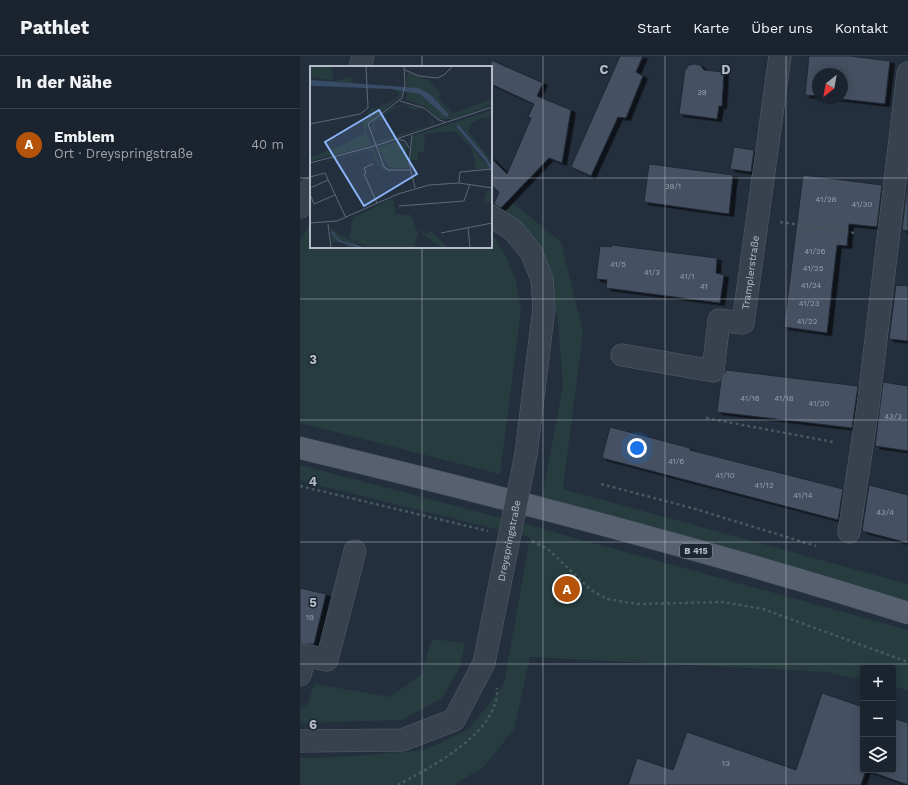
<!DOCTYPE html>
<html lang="de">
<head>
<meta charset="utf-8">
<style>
	:root { --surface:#1b232e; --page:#242b36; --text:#f1f3f6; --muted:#a0a4aa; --line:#39404a; --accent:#b45309 }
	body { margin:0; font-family:"Work Sans",sans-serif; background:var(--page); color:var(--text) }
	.controls { position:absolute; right:12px; bottom:12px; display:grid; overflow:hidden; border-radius:4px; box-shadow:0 2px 10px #0003 }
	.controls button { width:36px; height:36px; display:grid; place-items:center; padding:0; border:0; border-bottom:1px solid var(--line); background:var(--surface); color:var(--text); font:20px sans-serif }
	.compass { position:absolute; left:512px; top:12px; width:36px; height:36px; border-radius:50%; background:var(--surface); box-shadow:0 2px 10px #0003; rotate:211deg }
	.you { position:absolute; left:337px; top:392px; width:14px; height:14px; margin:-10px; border:3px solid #fff; border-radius:50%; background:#1a73e8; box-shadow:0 0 0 6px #1a73e833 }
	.badge { display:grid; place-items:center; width:26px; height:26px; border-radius:50%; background:var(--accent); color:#fff; font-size:13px; font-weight:700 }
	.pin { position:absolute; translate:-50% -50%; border:2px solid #fff; box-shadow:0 1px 4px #0006 }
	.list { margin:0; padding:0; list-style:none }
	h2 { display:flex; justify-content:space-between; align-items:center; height:52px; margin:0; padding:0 16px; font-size:17px }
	h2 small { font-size:13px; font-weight:400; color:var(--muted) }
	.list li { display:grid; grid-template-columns:26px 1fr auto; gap:12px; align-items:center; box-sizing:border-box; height:72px; padding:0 16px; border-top:1px solid var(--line) }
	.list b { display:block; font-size:15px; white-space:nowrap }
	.list p { margin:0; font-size:13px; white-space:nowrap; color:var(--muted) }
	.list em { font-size:13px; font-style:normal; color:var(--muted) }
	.icon { flex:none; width:22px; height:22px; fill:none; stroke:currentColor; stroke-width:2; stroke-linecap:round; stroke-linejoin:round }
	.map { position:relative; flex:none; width:608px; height:729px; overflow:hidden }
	header { display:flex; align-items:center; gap:24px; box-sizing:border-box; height:56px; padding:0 20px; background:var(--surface); border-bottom:1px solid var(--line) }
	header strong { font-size:19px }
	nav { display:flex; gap:22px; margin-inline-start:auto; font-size:14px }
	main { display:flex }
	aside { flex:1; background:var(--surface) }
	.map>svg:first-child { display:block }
	.green { fill:#263c3f }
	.building { fill:#455162; stroke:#1f2835; filter:url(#shadow) }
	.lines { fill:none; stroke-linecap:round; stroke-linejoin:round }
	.minor-casing { stroke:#565f6c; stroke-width:23 }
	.major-casing { stroke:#414a57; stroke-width:23 }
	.path { stroke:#44595c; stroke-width:2.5; stroke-dasharray:3 3; stroke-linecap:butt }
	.minor { stroke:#38414e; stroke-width:22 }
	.major { stroke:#56606e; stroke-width:22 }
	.minor-bridge-casing { stroke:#565f6c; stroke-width:23; stroke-linecap:butt }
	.minor-bridge { stroke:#38414e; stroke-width:22 }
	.grid { fill:none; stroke:#b4bcc9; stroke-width:1; stroke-opacity:0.55 }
	.labels { text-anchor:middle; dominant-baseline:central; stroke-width:3; stroke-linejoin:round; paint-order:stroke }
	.number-label { font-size:8px; fill:#98a1af }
	.shield { fill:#1d2633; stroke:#878f9c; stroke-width:1 }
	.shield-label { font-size:9px; font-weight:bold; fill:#b4bcc9 }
	.street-label { font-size:10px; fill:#b4bcc9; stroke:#1d2633 }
	.inset-river { fill:none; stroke:#394c67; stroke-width:2 }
	.inset-road { fill:none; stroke:#5e6776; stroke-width:1 }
	.view { fill:#8ab4f8; fill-opacity:0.15; stroke:#8ab4f8; stroke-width:2 }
	.inset-edge { fill:none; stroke:#b4bcc9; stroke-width:2 }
	.grid-label { font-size:13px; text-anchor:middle; font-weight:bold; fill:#b4bcc9; stroke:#1d2633; stroke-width:3; stroke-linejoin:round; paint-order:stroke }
</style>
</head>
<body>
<header>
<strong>Pathlet</strong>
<nav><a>Start</a><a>Karte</a><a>Über uns</a><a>Kontakt</a></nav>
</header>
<main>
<aside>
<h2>In der Nähe<small></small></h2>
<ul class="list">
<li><span class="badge">A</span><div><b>Emblem</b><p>Ort · Dreyspringstraße</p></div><em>40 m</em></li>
</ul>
</aside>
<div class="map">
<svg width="608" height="729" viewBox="0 0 608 729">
	<defs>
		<filter id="shadow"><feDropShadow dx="4.5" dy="2.5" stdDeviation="0" flood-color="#0009"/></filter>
	</defs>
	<rect width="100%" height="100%" fill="#242f3e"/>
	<g class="green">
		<polygon points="213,147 261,186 283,275 263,433 608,528 608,546 242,441 263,330 258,266 252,223 205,156"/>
		<polygon points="11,166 11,191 191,191 191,176 204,196 216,225 221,254 200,418 0,367 0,185"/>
		<polygon points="0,409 232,470 608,574 608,634 593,631 593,612 563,612 563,624 526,616 230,601 214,673 185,710 154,729 0,729 0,702 43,701 125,694 169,673 204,628 230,481 0,425"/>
		<polygon points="132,583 165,587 160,611 142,642 102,664 0,667 0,652 7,651 14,628 90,641 121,619"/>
	</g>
	<g class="building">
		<polygon points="320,0 343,0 336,16 343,20 326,62 318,61 291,120 271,111"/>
		<polygon points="509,0 550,0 590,5 585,48 533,42 542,42 542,18 518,18 518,40 505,39"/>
		<polygon points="191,4 243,27 237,40 271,54 262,107 249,102 201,152 194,148 199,136 191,129 191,102 207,118 231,62 228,61 234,48 191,28"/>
		<polygon points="395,8 400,9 404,14 424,16 422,50 419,50 417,63 379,58 385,14 389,9"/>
		<polygon points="434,91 454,94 451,116 430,113"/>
		<polygon points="349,108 433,119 429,158 344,146"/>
		<polygon points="503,119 582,129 577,171 549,168 547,190 537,189 527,277 484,271"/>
		<polygon points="607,131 608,132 608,175 602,174"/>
		<polygon points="312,189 417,202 416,217 424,219 420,247 306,232 307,224 296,223 300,190 311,191"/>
		<polygon points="596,229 608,230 608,285 589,283"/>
		<polygon points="426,314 558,330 552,372 417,356 421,324"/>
		<polygon points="583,326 608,330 608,395 575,390"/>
		<polygon points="310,371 390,392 390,394 543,433 538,464 302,402"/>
		<polygon points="569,429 608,439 608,487 562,475"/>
		<polygon points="0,532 26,538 14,588 0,588"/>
		<polygon points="522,637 563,651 563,714 593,714 593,662 608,667 608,729 566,714 561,729 328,729 337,702 373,714 387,676 496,714"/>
	</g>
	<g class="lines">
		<defs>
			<g id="minor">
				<polyline points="60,11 63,0"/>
				<polyline points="0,151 11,132"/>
				<polyline points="191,160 213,174 231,196 242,223 244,252 226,398"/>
				<path id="s1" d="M322,299l91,16 6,-51 24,3 37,-267"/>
				<polyline points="549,476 568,350 608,17"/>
				<polyline points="0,619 5,599 27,604 55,495"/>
				<polyline points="0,685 102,684 154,664 184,607"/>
			</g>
			<path id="major" d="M0,392c204,49 408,102 608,165"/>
		</defs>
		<use href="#minor" class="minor-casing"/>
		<use href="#major" class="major-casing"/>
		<g class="path">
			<polyline points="480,166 555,177"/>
			<polyline points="406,362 533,386"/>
			<polyline points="301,428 392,452 516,490"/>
			<polyline points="0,430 188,475"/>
			<polyline points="232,485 248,493 291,534 307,543 338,548 422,546 463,553 608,606"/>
			<path d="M98,729c33,-18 102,-53 99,-97"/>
		</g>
		<use href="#minor" class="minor"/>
		<use href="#major" class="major"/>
		<defs>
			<g id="minor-bridge">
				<path id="s2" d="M184,607l42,-209"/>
			</g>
		</defs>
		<use href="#minor-bridge" class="minor-bridge-casing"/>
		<use href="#minor-bridge" class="minor-bridge"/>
	</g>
	<path class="grid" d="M122,0v11M243,0v729M365,0v729M486,0v729M0,122h11M191,122h417M122,191v538M0,243h608M0,364h608M0,486h608M0,608h608"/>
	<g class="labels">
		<g class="number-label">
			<text x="402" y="36">39</text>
			<text x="373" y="130">39/1</text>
			<text x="526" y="143">41/28</text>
			<text x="562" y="148">41/30</text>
			<text x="515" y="195">41/26</text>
			<text x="318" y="208">41/5</text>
			<text x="513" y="212">41/25</text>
			<text x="352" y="216">41/3</text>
			<text x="387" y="220">41/1</text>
			<text x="511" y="229">41/24</text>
			<text x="404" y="230">41</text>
			<text x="509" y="247">41/23</text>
			<text x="507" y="265">41/22</text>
			<text x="450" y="342">41/16</text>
			<text x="484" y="342">41/18</text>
			<text x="519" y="347">41/20</text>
			<text x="593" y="360">43/3</text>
			<text x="376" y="405">41/6</text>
			<text x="425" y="419">41/10</text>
			<text x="464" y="429">41/12</text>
			<text x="503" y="439">41/14</text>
			<text x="585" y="456">43/4</text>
			<text x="10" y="561">19</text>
			<text x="426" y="707">13</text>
		</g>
		<rect class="shield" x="380" y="488" width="32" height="14" rx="3"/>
		<g class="shield-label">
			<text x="396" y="495">B 415</text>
		</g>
		<g class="street-label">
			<text stroke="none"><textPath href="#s1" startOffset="219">Tramplerstraße</textPath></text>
			<text stroke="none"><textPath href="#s2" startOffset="125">Dreyspringstraße</textPath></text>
		</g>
	</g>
	<g transform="translate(10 10)">
		<rect width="182" height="182" fill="#242f3e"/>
		<path d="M0,0h22l1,14 -23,-3zM99,6l19,8 14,15 -4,1 1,3 14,14 39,-14v6l-39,14h-15l-12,-12 -19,-7v-9l13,3 29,21 -19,-21 -23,-6 -1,-13zM41,11l2,6 13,2 -56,-5 25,1zM87,24l6,1 -2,5 -34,28 -1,5 5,14 60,-18 1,-9 2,9 -62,20 -62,16v-4l28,-10 27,-14 -2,-12 8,-13 4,1 20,-10 4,-4zM90,39l14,1 8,3 -9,1 -8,-5 -10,3 -13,9 1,2 -8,3v8l-3,1 1,-10 20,-14zM182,44l-3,8h-9l-8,5 -4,8 24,31v5l-27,-36 -6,-6 -3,1 34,43h-14l-4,-20 -17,-18 -30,3 -1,18h-6v8h-8l3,-24zM88,75l8,3 2,25 -19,-2 -12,-19zM63,82l7,16 11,8 -7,-1 -6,-6 -7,-15 -61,16zM177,124l5,1v10l-9,3zM83,132l2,16 16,1 7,19 -4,14h-46l-19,-10 4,-20zM20,161l9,7 26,14h-19l-1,-6 -13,1zM111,163l5,5 5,-3 17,17h-5l-20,-13z" fill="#263c3f"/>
		<path d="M0,14l108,8 12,6 19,21 -3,2 -26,-23 -29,-5 -76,-3 -5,-1zM149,59l27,32 6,10v6l-6,-11 -30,-36z" fill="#394c67"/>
		<path class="inset-river" d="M22,166l7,9 24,7"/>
		<path class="inset-road" d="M94,0l1,20 -3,12 -34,26 16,43 5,3h21M95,4l14,6 18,2 7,-3 9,-9M90,35l24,7 15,12 6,2M0,58l50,-10 8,-6 -2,-42M102,69l-3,28 6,25M88,73l7,2 4,7M0,97l68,-18 114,-38M63,98l-9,4 2,5 -2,1 13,29M0,111l15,-4 21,45M149,117l1,-11 32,-3M0,122l18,-8M0,128l4,10 21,-9M89,140l65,-5 6,-17M0,157l27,-2 61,-27 31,-9 30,-2 33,5M18,158l3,24M158,161l2,21M131,167l51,-10"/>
		<path class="view" d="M69,44l38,64 -53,32 -39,-64z"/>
		<rect width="182" height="182" class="inset-edge"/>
	</g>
	<g class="grid-label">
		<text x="304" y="18">C</text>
		<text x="426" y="18">D</text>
		<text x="13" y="308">3</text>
		<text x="13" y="430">4</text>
		<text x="13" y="551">5</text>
		<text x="13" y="673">6</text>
	</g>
</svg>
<div class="controls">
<button>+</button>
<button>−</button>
<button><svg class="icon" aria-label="layers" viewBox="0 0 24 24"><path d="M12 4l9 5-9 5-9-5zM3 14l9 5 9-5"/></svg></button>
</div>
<svg class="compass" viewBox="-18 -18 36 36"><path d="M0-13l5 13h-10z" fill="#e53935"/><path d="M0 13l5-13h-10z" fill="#a0a4aa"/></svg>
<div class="you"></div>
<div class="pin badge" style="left:267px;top:533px">A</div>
</div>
</main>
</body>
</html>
